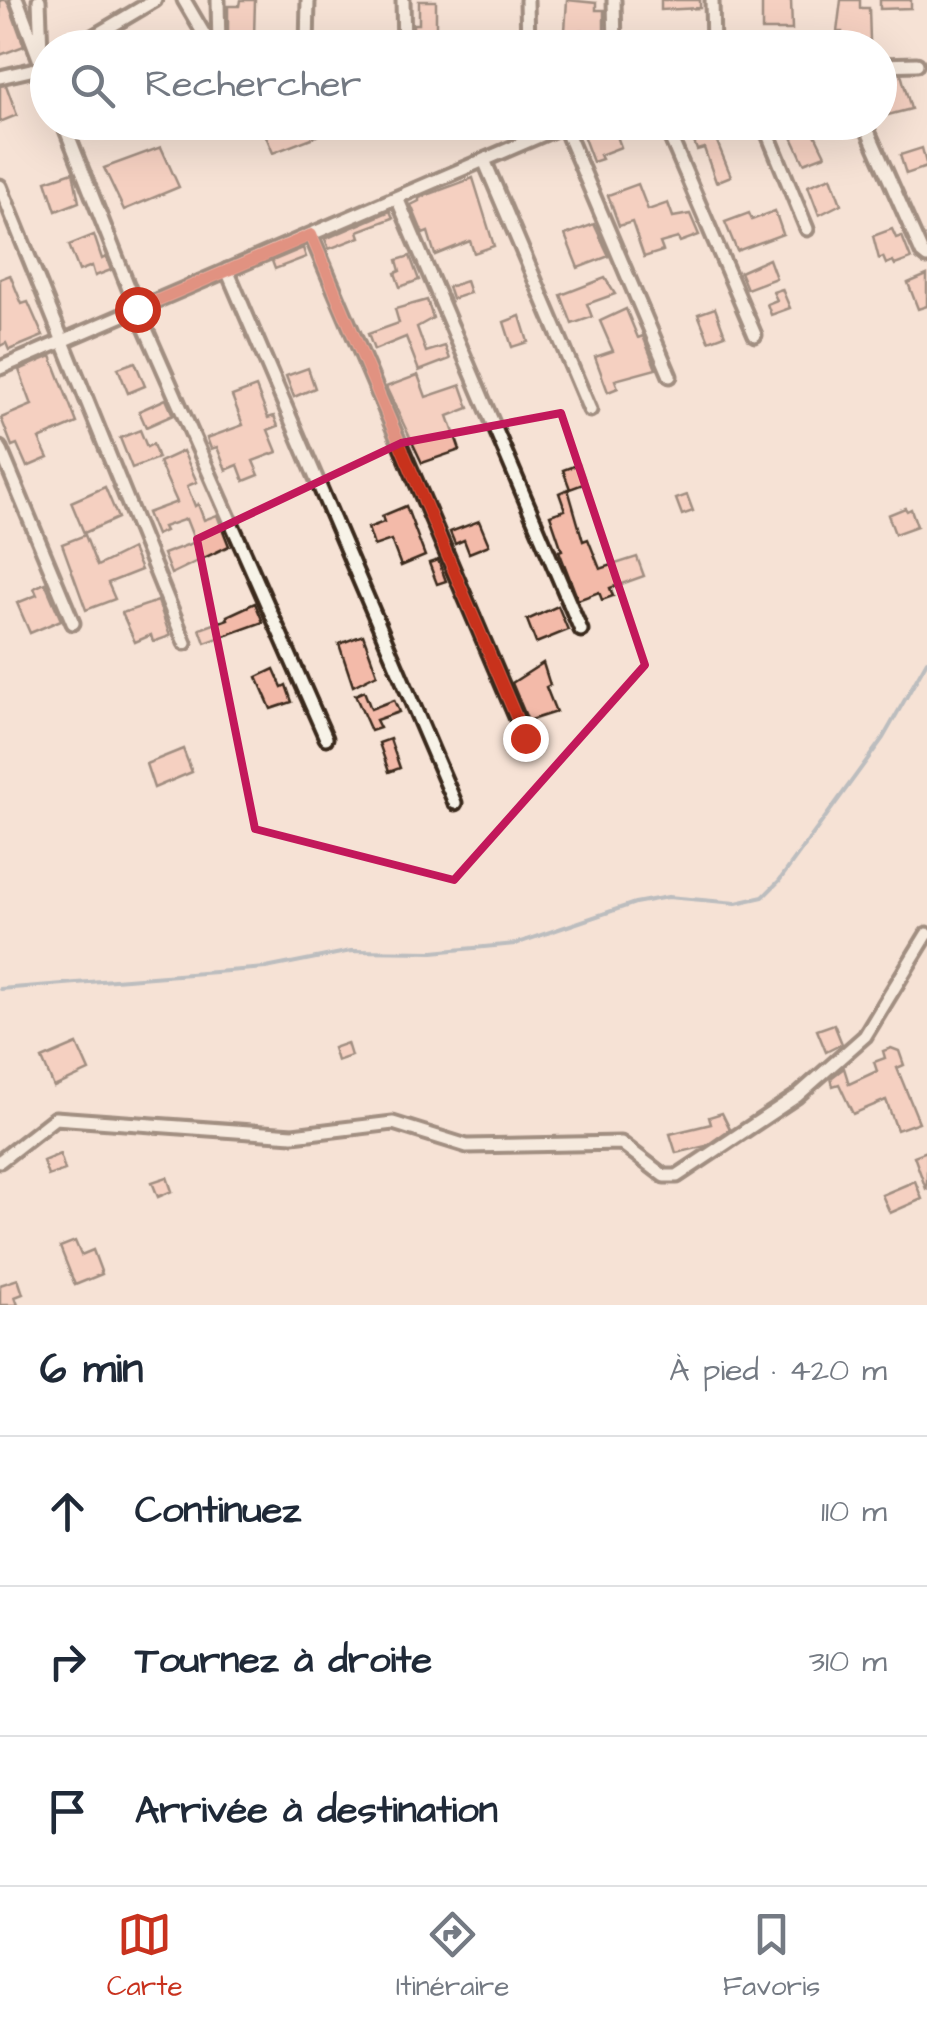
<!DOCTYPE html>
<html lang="fr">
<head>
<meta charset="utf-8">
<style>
	:root { --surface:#fff; --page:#f6f6f7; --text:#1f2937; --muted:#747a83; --line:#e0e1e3; --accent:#c8321e }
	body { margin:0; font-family:"Architects Daughter",sans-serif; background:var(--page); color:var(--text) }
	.stop { position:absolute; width:30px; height:30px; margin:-22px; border:8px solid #c8321e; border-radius:50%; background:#fff }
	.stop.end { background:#c8321e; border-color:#fff; box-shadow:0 2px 10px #0008 }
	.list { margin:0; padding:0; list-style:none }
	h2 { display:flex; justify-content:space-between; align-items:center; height:130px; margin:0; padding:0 40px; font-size:42px }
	h2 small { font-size:32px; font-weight:400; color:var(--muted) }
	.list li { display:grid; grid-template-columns:65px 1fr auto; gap:30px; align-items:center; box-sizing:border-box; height:150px; padding:0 40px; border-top:2px solid var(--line) }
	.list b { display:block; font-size:38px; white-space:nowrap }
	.list em { font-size:32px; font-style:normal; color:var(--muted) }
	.icon { flex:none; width:55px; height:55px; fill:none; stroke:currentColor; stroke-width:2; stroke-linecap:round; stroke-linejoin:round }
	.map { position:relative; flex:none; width:927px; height:1305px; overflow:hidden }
	.search { position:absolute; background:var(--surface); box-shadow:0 10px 40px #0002; left:30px; right:30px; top:30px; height:110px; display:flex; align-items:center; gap:25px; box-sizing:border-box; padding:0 35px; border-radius:55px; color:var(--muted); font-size:38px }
	.sheet { height:580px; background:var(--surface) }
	nav { display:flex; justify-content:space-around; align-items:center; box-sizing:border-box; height:140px; border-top:2px solid var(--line); background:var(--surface); font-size:28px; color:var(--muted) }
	nav a { display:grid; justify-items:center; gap:5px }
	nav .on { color:var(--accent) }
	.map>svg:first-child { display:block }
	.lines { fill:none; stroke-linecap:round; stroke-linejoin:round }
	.stream { stroke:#7590a3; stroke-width:4 }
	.building { fill:#f3baa9; stroke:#3b2a1e; stroke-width:2.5 }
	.street-casing { stroke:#3b2a1e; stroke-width:19 }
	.street { stroke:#f7f3e8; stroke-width:11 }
	.route { stroke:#c8321e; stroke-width:12 }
	.marked { fill:none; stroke:#c2185b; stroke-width:8; stroke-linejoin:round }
</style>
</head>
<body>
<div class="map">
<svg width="927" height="1305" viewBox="0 0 927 1305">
	<rect width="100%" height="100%" fill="#f6e2d5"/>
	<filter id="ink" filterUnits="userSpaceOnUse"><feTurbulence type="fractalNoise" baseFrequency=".01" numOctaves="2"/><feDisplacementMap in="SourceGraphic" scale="20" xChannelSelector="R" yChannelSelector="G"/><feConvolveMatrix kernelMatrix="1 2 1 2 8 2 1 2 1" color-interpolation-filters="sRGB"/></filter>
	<g filter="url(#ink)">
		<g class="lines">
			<polyline class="stream" points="0,989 266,968 351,951 433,952 515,944 635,903 668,897 736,903 763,897 779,881 883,738 927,661"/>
		</g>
		<g class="building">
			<polygon points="0,0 6,0 10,7 24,46 0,55"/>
			<polygon points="240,0 255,0 254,37 228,38 228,6 239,6"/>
			<polygon points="567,0 596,3 596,10 604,10 604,45 581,45 582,30 565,31"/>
			<polygon points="661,0 700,0 700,8 661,10"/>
			<polygon points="762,0 791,0 792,30 762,30"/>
			<polygon points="841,0 860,0 860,8 869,8 870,40 856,41 856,47 842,46 842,32 837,32"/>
			<polygon points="880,0 911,0 911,8 880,9"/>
			<polygon points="419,1 436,1 436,42 413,42 413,24 419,24"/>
			<polygon points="880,74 901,74 911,109 888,115 883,100 890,98 884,80 880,80"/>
			<polygon points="6,85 17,115 0,122 0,86"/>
			<polygon points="260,122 348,122 348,124 273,153"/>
			<polygon points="594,122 612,122 621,147 600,155 602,159 593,162 581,130"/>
			<polygon points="697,122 709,122 731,176 716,182 704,148 697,150 688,126"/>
			<polygon points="785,122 809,122 825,155 804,163"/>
			<polygon points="161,147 179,187 124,210 104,168"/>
			<polygon points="922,148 927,167 906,174 900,155"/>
			<polygon points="73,172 79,202 56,211 46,181"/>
			<polygon points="831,177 841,204 819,215 808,186"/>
			<polygon points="473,178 494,246 474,253 470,241 435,255 428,232 423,234 411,205 419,201 419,198"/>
			<polygon points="638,184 648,210 668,203 673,217 690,214 699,235 680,242 678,238 660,243 663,251 644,257 632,222 619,226 608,195"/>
			<polygon points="390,211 393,218 358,231 360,237 329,249 325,239"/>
			<polygon points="775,211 783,234 737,251 725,222 749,213 752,220"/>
			<polygon points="594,224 609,256 578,268 565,235"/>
			<polygon points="892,229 896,238 902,236 911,259 895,265 893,261 886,264 883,257 879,259 873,236"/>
			<polygon points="94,235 102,259 106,257 111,270 95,276 92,266 79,271 69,245"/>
			<polygon points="303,248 306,257 275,269 272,261"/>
			<polygon points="410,256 419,280 400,287 395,273 400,271 397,260"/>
			<polygon points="769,259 776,278 747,289 740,272"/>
			<polygon points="10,275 22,304 28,302 43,336 9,350 6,343 0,346 0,279"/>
			<polygon points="927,275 927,306 918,309 908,283"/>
			<polygon points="605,278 615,294 587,304 592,317 572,324 561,295"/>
			<polygon points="466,281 470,293 452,299 448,287"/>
			<polygon points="782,289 790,308 771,315 767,304 777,300 773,292"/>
			<polygon points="427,300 433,318 417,327 426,352 445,346 450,359 419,371 406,337 374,350 368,334 399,323 395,309"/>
			<polygon points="715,308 725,335 709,341 698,314"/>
			<polygon points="626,309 638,338 643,336 656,369 615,380 618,388 608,392 595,357 613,351 600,321"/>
			<polygon points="520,316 528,342 512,347 504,322"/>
			<polygon points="51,356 77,423 39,439 48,458 27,467 17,444 12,446 1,418 32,405 19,370"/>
			<polygon points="135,362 145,386 128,393 118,368"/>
			<polygon points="308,368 315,388 294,397 286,376"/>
			<polygon points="418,375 426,397 461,385 469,408 448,416 460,450 422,463 386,387"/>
			<polygon points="256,387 268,418 274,416 278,426 268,430 277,452 253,461 259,475 244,481 238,465 226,470 217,447 211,449 207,438 243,425 232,396"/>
			<polygon points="166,399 173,415 146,427 139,411"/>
			<polygon points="140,430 147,447 153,444 158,458 132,468 120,438"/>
			<polygon points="183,451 197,482 187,486 195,506 198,504 204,520 217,515 229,546 171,574 163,554 195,542 186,519 163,527 165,531 156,535 147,513 177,502 159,462"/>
			<polygon points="579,464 586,483 570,489 563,470"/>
			<polygon points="105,487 118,518 84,533 71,502"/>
			<polygon points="568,489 583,541 588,539 600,569 637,557 644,576 610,588 613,596 602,600 599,592 578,600 559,551 562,550 550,515 565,510 559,493"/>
			<polygon points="687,495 693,511 682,515 676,499"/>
			<polygon points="406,506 425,556 401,566 391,540 374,546 368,528 384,522 382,516"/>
			<polygon points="905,508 907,511 911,509 917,526 895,534 888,515"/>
			<polygon points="479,521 489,545 469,553 464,540 455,544 450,532"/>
			<polygon points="85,535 97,566 132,549 141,570 108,583 115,599 86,610 62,544"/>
			<polygon points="438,560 446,581 437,584 429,563"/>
			<polygon points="45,583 61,620 30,633 17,603 37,595 34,588"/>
			<polygon points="158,601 170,636 153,642 151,635 135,642 122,613"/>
			<polygon points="255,603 263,622 205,643 200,629 228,619 227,616"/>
			<polygon points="558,606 568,630 536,643 527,620"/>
			<polygon points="363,635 377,674 353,686 339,644"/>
			<polygon points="543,663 550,685 546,687 556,712 528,721 512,683"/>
			<polygon points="274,669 282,687 286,685 292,702 271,709 257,677"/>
			<polygon points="364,691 371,709 394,700 399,712 376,720 380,728 371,731 355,695"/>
			<polygon points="390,739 400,768 389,772 379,743"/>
			<polygon points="183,749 192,772 154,788 146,764"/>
			<polygon points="834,1024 842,1044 826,1052 817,1030"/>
			<polygon points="347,1043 351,1056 337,1061 333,1048"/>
			<polygon points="77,1044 89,1071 54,1087 42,1059"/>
			<polygon points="891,1048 899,1051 904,1065 897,1068 919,1122 897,1130 886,1100 853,1114 839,1084 833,1086 831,1078 844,1068 849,1084 877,1071 874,1062 885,1058 883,1051"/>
			<polygon points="722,1113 730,1129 706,1146 676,1153 670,1134 711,1124 709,1117"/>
			<polygon points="927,1151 927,1189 926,1189 914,1156"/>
			<polygon points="60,1154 65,1170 48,1176 43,1161"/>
			<polygon points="167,1177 172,1191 158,1197 152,1182"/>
			<polygon points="915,1181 922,1199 890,1213 882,1195"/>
			<polygon points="75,1241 81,1255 93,1250 102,1274 75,1285 60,1247"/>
			<polygon points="18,1279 23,1294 15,1297 18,1305 0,1305 0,1285"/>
		</g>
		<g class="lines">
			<defs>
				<g id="street">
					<polyline points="17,0 48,82"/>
					<polyline points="39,0 41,52"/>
					<polyline points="184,0 212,48"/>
					<polyline points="218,0 219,48"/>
					<polyline points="403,0 404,48"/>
					<polyline points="527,0 528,48"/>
					<polyline points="614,0 615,48"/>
					<polyline points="712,0 713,48"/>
					<polyline points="74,48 155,0"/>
					<polyline points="307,48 308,0"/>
					<polyline points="880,65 917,64"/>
					<polyline points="0,77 48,66"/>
					<polyline points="63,122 137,309 326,738"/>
					<polyline points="664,122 755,335"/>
					<polyline points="763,122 807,229"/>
					<polyline points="864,122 922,253 927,257"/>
					<polyline points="564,126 670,376"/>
					<polyline points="484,160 590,410"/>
					<polyline points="0,186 185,643"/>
					<polyline points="397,198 581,630"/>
					<polyline points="311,235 525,738"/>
					<polyline points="227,270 455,803"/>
					<polyline points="0,368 572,122"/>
					<polyline points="0,448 73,623"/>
					<polyline points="0,1161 55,1118 293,1135 393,1123 467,1146 621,1143 664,1176 677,1176 797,1096 865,1036 927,934"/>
				</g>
			</defs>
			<use href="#street" class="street-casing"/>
			<use href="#street" class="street"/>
		</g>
	</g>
	<g class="lines" filter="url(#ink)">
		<polyline class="route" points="137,309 311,235 525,738"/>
	</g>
	<path d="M0 0H927V1305H0ZM561,413l84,252 -191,215 -199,-51 -58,-290 204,-96z" fill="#f6e2d5" fill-opacity=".55" fill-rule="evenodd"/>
	<path class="marked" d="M561,413l84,252 -191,215 -199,-51 -58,-290 204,-96z"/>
</svg>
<div class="stop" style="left:137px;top:309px"></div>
<div class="stop end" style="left:525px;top:738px"></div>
<div class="search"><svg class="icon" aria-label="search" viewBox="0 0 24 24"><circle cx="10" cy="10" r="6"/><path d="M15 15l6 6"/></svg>Rechercher</div>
</div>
<section class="sheet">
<h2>6 min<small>À pied · 420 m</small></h2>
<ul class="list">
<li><svg class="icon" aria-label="ahead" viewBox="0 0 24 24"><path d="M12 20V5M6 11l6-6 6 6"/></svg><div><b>Continuez</b></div><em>110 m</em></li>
<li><svg class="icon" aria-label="right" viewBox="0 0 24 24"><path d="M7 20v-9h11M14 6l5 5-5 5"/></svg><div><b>Tournez à droite</b></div><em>310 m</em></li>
<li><svg class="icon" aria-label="arrive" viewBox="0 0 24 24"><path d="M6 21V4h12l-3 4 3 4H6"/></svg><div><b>Arrivée à destination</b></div></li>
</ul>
</section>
<nav>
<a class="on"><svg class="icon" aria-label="map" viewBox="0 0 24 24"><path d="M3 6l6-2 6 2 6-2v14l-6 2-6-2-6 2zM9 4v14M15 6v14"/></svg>Carte</a>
<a><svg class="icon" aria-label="directions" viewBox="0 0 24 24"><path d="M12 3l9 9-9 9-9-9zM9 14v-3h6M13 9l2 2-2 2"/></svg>Itinéraire</a>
<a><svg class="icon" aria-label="saved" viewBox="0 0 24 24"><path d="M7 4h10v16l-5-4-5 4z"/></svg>Favoris</a>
</nav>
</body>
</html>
